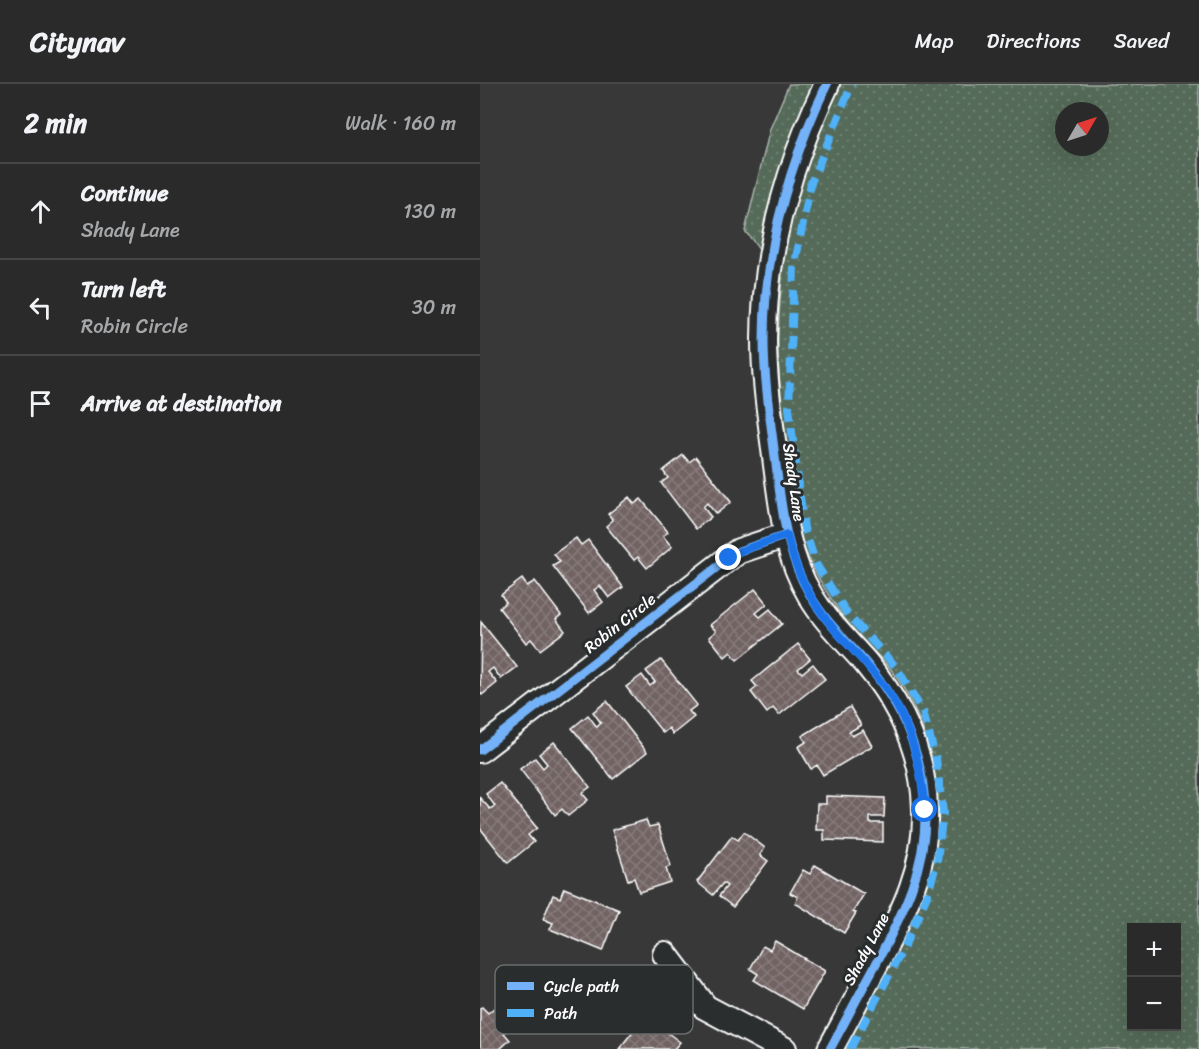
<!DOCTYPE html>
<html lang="en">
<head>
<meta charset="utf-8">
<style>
	:root { --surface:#2a2a2b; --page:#363637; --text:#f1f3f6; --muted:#a5a7a9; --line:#464647 }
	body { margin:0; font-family:Sriracha,sans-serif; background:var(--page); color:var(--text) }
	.controls { position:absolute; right:18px; bottom:18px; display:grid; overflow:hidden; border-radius:0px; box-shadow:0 6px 24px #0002 }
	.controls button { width:54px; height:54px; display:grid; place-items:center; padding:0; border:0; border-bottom:2px solid var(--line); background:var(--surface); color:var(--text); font:30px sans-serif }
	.compass { position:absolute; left:575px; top:18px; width:54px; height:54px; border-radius:50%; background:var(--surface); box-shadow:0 6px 24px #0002; rotate:51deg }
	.stop { position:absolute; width:18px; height:18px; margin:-14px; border:4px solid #1a73e8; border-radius:50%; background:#fff }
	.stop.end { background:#1a73e8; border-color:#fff; box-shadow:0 2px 6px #0008 }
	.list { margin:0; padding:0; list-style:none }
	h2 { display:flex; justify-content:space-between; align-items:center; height:78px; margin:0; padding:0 24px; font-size:26px }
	h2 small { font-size:20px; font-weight:400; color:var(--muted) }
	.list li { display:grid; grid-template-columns:39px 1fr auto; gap:18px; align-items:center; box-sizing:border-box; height:96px; padding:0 24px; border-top:2px solid var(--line) }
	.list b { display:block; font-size:22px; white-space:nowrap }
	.list p { margin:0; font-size:20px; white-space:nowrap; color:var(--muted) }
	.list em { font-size:20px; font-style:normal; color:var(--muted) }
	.icon { flex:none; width:33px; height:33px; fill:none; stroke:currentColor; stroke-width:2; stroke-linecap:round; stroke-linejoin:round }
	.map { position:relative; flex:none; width:719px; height:965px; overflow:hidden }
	header { display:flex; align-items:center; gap:36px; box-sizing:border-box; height:84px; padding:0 30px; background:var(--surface); border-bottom:2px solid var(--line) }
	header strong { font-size:28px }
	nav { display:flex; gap:33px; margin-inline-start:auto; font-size:21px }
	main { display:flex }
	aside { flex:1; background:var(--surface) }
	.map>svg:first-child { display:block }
	.park { fill:url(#park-dots); stroke:#aab5ac; stroke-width:1.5; fill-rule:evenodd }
	.building { fill:url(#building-cross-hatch); stroke:#fff; stroke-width:1.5 }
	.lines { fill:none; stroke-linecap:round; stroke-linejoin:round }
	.minor-casing { stroke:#fff; stroke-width:28 }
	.minor { stroke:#2a2d2e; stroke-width:24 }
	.quiet { stroke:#4fb1f8; stroke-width:8; stroke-dasharray:15 8; stroke-linecap:butt }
	.cycleway-casing { stroke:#2a2d2e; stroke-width:13 }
	.cycleway { stroke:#73b2f8; stroke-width:9 }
	.route { stroke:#1a73e8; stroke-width:8 }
	.labels { text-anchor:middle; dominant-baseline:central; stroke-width:6; stroke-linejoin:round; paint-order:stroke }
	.street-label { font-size:16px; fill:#fff; stroke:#2a2d2e }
	.key { fill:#2a2d2e; stroke:#6a6c6d; stroke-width:1.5 }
	.key-label { font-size:16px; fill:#fff }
</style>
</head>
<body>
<header>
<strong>Citynav</strong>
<nav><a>Map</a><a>Directions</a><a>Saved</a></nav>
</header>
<main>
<aside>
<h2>2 min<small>Walk · 160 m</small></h2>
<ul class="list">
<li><svg class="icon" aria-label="ahead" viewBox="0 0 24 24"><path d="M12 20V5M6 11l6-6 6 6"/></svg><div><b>Continue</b><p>Shady Lane</p></div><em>130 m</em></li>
<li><svg class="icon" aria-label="left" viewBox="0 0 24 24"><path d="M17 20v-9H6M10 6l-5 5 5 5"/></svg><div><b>Turn left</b><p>Robin Circle</p></div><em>30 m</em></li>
<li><svg class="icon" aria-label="arrive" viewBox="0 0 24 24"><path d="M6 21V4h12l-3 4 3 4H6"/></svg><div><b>Arrive at destination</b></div></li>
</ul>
</aside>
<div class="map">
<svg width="719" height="965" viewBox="0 0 719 965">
	<defs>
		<pattern id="park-dots" width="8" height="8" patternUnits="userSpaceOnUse" patternTransform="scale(1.5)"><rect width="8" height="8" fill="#546b58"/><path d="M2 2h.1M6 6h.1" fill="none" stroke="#6e8171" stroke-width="1.8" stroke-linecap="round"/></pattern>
		<pattern id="building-cross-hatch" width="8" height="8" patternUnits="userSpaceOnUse" patternTransform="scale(1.5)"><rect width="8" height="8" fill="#726363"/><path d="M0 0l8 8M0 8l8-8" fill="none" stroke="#877a7a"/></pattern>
	</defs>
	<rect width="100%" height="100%" fill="#383839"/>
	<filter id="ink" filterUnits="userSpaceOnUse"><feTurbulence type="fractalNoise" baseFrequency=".0167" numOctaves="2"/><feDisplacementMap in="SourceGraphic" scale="12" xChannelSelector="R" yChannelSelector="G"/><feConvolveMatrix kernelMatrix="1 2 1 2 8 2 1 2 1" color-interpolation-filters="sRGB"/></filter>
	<g filter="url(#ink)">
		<path class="park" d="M309,0h410v965h-355c16,-31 33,-62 49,-92 12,-23 25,-46 33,-70 24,-71 11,-150 -31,-212 -9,-14 -23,-24 -34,-36 -20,-24 -39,-51 -52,-80 -13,-27 -16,-62 -20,-92 -4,-36 -10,-73 -11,-109 -1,-27 2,-54 4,-81l-37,-46 25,-102zM584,27h36v36h-36zM652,844h44v98h-44z"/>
		<g class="building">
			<polygon points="203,371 209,378 216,373 251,418 236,430 227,419 223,423 231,433 216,445 181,399 188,394 183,387"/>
			<polygon points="149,413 154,420 161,415 188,448 183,452 192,463 167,484 158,473 154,476 126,442 133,436 128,430"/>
			<polygon points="96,454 101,461 108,456 143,503 129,514 120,502 114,506 123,518 109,529 73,482 80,478 74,470"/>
			<polygon points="42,495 47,502 55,497 81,531 76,535 85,547 60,566 51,555 46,559 19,524 26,518 21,511"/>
			<polygon points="275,505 287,520 276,529 280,533 290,525 302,540 257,576 251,568 245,573 229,553 236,547 230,541"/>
			<polygon points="1,538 37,583 21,595 13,584 8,588 17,599 2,611 0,608"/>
			<polygon points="318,560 330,575 318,585 322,589 333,580 345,595 299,631 293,624 287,629 271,608 277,603 272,597"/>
			<polygon points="181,576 217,621 209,627 214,633 193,650 189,644 183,649 146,603 162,591 170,602 175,598 166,587"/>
			<polygon points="127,617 167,668 133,695 92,644 108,631 117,643 121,639 113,628"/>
			<polygon points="370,623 381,641 369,648 372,652 383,646 392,662 343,691 337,681 331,685 318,663 326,658 322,652"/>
			<polygon points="74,658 110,703 102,709 108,716 88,732 82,725 75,731 40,685 55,674 63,684 67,680 59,670"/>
			<polygon points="20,699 57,744 48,751 54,758 28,779 0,744 0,714 10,725 15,722 6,710"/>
			<polygon points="346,712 405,714 404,733 390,733 390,739 403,739 403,758 344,756 344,746 336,746 337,720 346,720"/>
			<polygon points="166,736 169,743 178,741 191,782 186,784 190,798 159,808 154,794 148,796 132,746"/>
			<polygon points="264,748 285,764 280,771 288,777 253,823 239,812 247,802 243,799 233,811 217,798 252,752 258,756"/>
			<polygon points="335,781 384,810 373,828 376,829 364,849 315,819 318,813 310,809 323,786 330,790"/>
			<polygon points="84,804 139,826 123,867 70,845 73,839 63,835 73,811 80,814"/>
			<polygon points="295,857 345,887 323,925 274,896 278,890 270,885 283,862 290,866"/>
			<polygon points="2,923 8,929 14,924 31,944 24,949 30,956 20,965 0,965 0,924"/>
			<polygon points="165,932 200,958 194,965 139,965"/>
		</g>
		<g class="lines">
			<defs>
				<g id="minor">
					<path d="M347,0c-38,80 -63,167 -63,256 0,42 7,83 12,125 6,44 10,90 34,130 15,26 36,45 56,68 35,42 58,91 59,147 2,56 -22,103 -48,152 -16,29 -31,58 -47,87"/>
					<polyline points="0,666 249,474 259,467 307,451"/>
					<polyline points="185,870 225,923 304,965"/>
				</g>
			</defs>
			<use href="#minor" class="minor-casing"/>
			<use href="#minor" class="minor"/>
			<polyline class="quiet" points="370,965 424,863 447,812 457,778 463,728 456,675 443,628 417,584 368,531 336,480 324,444 309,324 314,184 331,99 372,0"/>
			<defs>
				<g id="cycleway">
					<path d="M347,0c-38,80 -63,167 -63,256 0,42 7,83 12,125 6,44 10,90 34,130 15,26 36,45 56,68 35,42 58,91 59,147 2,56 -22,103 -48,152 -16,29 -31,58 -47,87"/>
					<polyline points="0,666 249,474 259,467 307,451"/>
				</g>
			</defs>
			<use href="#cycleway" class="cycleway-casing"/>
			<use href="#cycleway" class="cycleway"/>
		</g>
	</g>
	<g class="lines" filter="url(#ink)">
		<path class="route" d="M249,474l11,-7 47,-16c8,35 24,67 47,94 17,20 36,38 52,60 26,36 35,78 39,121"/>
	</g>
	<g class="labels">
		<g class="street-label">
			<text transform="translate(314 398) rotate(82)">Shady Lane</text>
			<text transform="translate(140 539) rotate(-38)">Robin Circle</text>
			<text transform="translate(386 865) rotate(-62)">Shady Lane</text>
		</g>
	</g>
	<rect x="15" y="881" width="198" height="69" rx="9" class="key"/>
	<rect x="27" y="898" width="27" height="8" fill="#73b2f8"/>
	<rect x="27" y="925" width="27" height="8" fill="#4fb1f8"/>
	<g class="key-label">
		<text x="64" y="908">Cycle path</text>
		<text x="64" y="935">Path</text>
	</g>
</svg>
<div class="controls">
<button>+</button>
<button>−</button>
</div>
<svg class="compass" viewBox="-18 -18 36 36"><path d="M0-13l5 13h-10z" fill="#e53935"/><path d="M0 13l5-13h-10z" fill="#a5a7a9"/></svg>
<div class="stop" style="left:445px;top:726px"></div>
<div class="stop end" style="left:249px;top:474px"></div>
</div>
</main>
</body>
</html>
